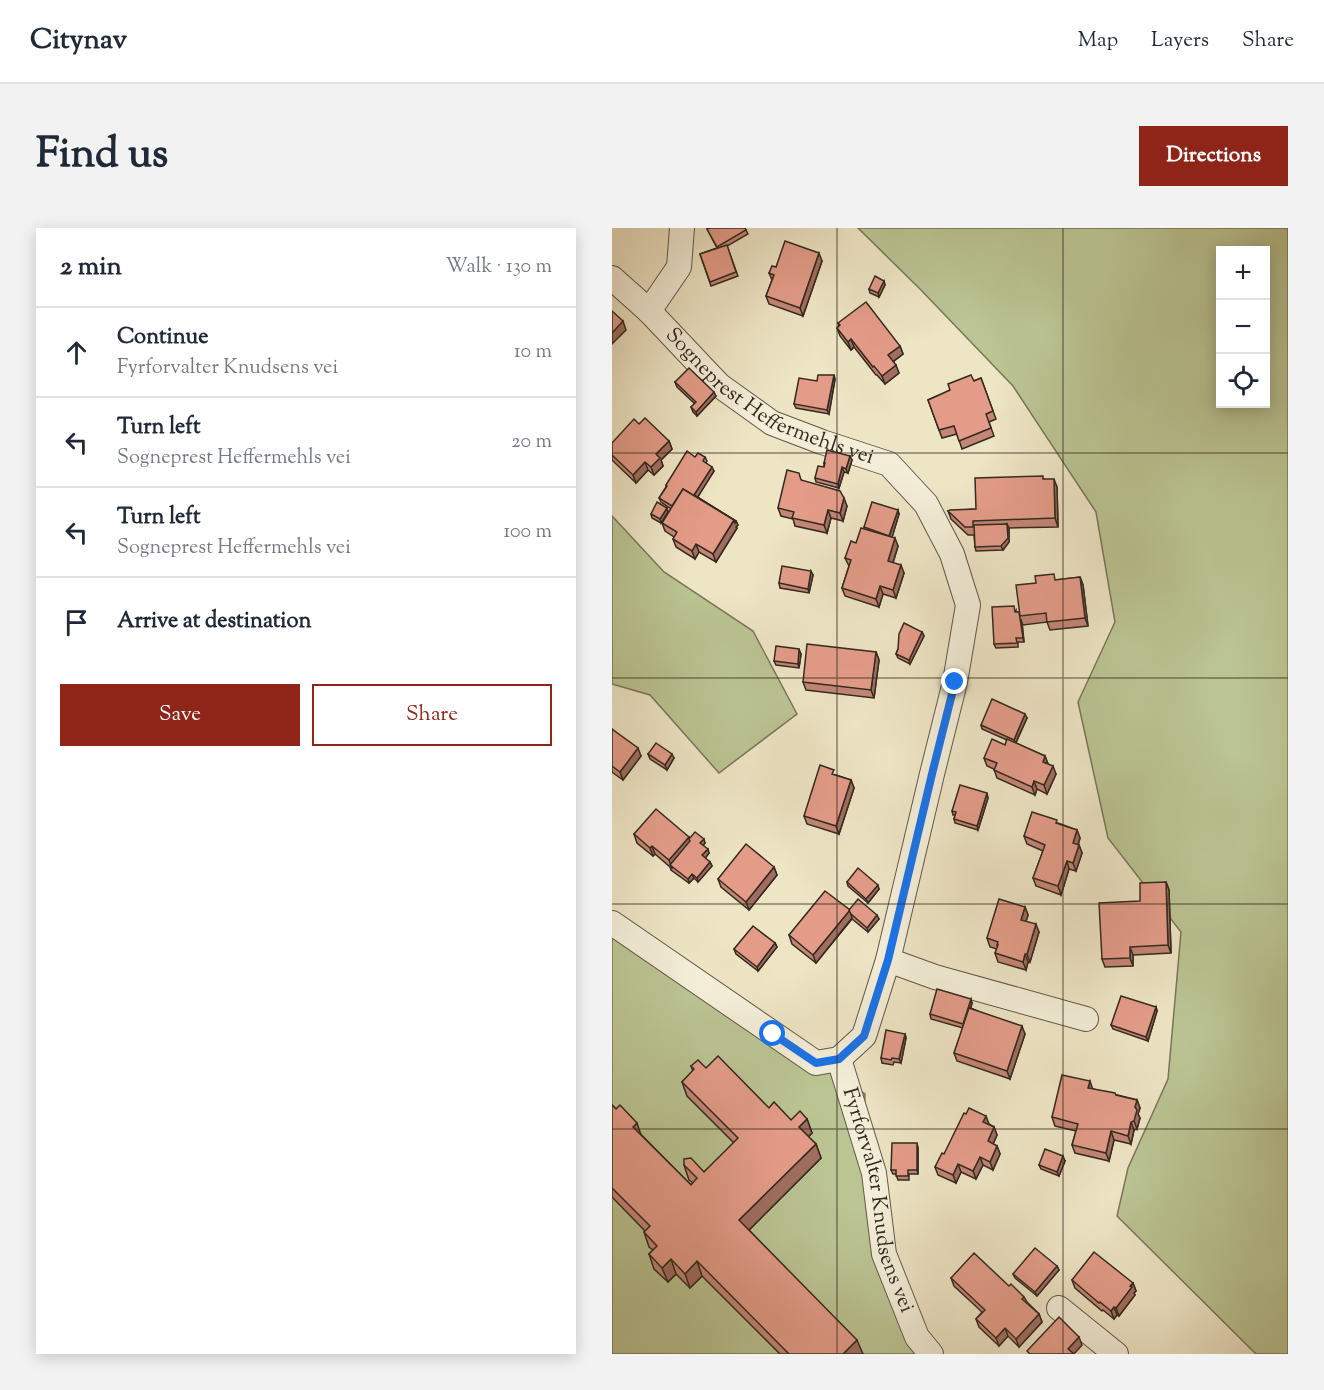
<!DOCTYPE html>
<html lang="en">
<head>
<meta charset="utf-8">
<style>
	:root { --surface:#fff; --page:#f2f2f3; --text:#1f2937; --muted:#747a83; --line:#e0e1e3; --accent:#8f2418 }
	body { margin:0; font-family:"Sorts Mill Goudy",serif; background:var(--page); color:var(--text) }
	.controls { position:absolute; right:18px; top:18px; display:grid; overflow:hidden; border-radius:0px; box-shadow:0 3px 15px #0003 }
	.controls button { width:54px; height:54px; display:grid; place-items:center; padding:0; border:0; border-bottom:2px solid var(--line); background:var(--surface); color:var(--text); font:30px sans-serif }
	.stop { position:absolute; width:18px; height:18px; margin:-14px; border:4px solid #1a73e8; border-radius:50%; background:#fff }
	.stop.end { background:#1a73e8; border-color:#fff; box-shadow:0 2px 6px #0008 }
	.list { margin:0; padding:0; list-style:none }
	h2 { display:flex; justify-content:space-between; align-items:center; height:78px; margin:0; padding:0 24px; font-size:26px }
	h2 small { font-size:20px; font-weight:400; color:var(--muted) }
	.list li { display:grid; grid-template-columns:39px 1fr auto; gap:18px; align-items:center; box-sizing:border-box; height:90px; padding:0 24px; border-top:2px solid var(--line) }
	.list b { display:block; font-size:22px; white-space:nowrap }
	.list p { margin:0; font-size:20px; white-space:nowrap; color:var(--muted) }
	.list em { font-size:20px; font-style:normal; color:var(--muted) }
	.actions { display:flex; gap:12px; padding:18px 24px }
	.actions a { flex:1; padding:14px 0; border:2px solid var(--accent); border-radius:0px; text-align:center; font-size:21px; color:var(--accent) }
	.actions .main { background:var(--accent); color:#fff }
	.icon { flex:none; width:33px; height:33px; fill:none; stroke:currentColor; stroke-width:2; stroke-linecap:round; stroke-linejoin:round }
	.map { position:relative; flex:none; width:676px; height:1126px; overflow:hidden; border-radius:0px }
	header { display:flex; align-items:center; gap:36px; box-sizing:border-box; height:84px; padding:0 30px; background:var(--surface); border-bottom:2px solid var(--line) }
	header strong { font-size:28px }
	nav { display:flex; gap:33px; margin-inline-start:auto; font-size:21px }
	.intro { display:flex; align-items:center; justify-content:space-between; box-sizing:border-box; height:144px; padding:0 36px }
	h1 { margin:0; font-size:42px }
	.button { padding:15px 27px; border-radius:0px; background:var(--accent); color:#fff; font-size:21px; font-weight:700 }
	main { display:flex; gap:36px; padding:0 36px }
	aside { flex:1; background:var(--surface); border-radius:0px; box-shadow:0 3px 15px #0003 }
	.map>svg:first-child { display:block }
	.green { fill:#bbc493; stroke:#78765a; stroke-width:1.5; fill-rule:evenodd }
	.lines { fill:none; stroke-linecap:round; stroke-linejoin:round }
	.minor-casing { stroke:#625849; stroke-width:26 }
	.minor { stroke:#f4eed9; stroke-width:24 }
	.wall { fill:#c48676; stroke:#342920; stroke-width:1.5 }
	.shaded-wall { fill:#a06d60; stroke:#342920; stroke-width:1.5 }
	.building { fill:#e49c89; stroke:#342920; stroke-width:1.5 }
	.route { stroke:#1a73e8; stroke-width:8 }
	.grid { fill:none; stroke:#342920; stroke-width:1.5; stroke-opacity:0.55 }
	.labels { text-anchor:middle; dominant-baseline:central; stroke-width:6; stroke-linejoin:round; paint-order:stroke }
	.street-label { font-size:21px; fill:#342920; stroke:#f4eed9 }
</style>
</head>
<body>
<header>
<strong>Citynav</strong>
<nav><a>Map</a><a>Layers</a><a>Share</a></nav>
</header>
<div class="intro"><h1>Find us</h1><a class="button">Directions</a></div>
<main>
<aside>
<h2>2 min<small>Walk · 130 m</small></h2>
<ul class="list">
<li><svg class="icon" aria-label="ahead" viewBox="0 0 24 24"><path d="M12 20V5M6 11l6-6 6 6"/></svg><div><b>Continue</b><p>Fyrforvalter Knudsens vei</p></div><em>10 m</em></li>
<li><svg class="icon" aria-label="left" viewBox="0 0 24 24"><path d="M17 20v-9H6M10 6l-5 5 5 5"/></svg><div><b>Turn left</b><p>Sogneprest Heffermehls vei</p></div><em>20 m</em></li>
<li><svg class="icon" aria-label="left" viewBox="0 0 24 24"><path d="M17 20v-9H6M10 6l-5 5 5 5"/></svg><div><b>Turn left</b><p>Sogneprest Heffermehls vei</p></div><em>100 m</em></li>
<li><svg class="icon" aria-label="arrive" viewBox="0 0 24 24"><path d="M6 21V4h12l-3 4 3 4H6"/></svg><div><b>Arrive at destination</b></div></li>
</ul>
<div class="actions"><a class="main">Save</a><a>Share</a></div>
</aside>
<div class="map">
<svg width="676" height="1126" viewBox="0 0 676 1126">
	<rect width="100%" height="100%" fill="#eee5c5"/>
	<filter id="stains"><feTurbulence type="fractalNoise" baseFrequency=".00333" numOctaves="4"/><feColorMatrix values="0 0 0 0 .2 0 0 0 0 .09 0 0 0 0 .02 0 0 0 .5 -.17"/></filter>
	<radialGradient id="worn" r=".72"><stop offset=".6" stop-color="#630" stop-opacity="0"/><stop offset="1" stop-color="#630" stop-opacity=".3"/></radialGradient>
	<g class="green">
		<path d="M246,0h430v1126h-32l-139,-138 11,-48 40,-89 13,-147 -73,-94 -30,-136 37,-80 -19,-110 -83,-126 -92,-96zM608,22h46v154h-46z"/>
		<polygon points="0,288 52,344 141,403 185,486 107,545 38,467 0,456"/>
		<polygon points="0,706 49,733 253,866 251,911 310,1114 323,1126 0,1126"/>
	</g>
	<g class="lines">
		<defs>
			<g id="minor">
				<path id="s1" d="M0,50l37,33 70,74 53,38 50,19 67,22 37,40 26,50 16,51 -13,77 -23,92 -44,186 -24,76 -25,23"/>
				<polyline points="37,83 67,39 70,0"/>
				<polyline points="0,695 204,835 227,831"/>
				<polyline points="276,732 323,749 474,791"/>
				<path id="s2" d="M227,831l35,114 10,81 33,83 14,17"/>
				<polyline points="447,1080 504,1126"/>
			</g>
		</defs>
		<use href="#minor" class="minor-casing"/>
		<use href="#minor" class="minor"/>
	</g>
	<g class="wall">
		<polygon points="95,1 134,2 136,6 115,18 126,48 99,58 88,26 105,20"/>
		<polygon points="210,33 191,88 157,76 154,68 160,52 157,45 164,39"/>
		<polygon points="272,53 273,57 267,69 258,65 257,61"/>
		<polygon points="226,95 288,118 291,126 281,134 287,145 273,156 265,147 264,147 242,119 239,122 228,108 225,100 227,98"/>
		<polygon points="369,150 384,191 377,194 382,208 350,221 345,206 330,210 316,172"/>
		<polygon points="223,151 217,186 184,180 182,176 205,153"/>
		<polygon points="63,154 104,168 85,188 81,184 79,179 83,176 65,159"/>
		<polygon points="27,196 57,213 60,221 49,232 51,238 42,247 36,242 24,255 0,232 0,215"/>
		<polygon points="83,229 93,229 95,233 94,235 102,243 85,269 124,293 126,297 124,299 125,300 104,334 87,324 83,331 64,319 61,311 62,309 53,303 50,295 59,281 49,274 47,270 54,259 54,257"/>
		<polygon points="240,232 236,245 232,244 227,260 204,254 203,250 212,239 212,235"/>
		<polygon points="432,251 445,259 446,299 397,300 397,314 391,322 364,323 363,319 362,307 356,307 339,291 336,283 364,281"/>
		<polygon points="189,252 235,278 231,293 219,290 215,305 183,298 181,291 169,288 166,280"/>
		<polygon points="55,280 56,284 49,295 40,290 39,286"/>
		<polygon points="287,286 280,309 286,318 281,335 292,345 284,370 271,366 267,379 233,368 230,360 237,338 233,330 244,315 252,301 252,299"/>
		<polygon points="201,347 197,365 168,360 167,355"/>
		<polygon points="468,349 471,357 476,398 438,402 435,394 411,397 410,395 412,414 406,414 406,419 384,420 382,416 404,382 404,384 407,384 444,352"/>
		<polygon points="310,404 312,408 298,436 286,430 284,426 286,421"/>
		<polygon points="264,424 267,432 262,470 194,462 191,454"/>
		<polygon points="189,426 187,440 164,437 162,433"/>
		<polygon points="415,490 404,515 433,528 436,536 444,546 435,566 425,561 423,567 385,550 382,541 375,538 372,530 393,517 395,512 370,501 369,497"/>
		<polygon points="0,501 29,528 11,552 0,544"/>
		<polygon points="36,526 62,530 55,542 38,531"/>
		<polygon points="224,547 239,552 242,560 227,606 195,596 192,588"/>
		<polygon points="376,570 366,602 343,595 342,591 343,587 341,587 340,583"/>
		<polygon points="446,595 465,602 468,610 466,617 467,617 470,625 464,643 457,641 449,667 424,658 421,650 431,623 415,616 412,608"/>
		<polygon points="22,606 77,611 93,615 91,617 97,625 93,630 98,634 100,638 86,654 82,650 77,655 59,642 58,639 43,626 41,628 25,615"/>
		<polygon points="162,639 165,647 137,682 109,659 106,651"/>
		<polygon points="235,654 267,661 256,675 236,658"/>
		<polygon points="554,654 557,662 559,725 521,727 521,738 493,739 490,731 528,673"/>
		<polygon points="413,679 416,687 414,693 427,704 418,734 416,734 414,742 386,734 383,725 385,721 378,719 375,710"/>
		<polygon points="237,682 267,691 256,704 240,691 204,735 180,716 177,707"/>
		<polygon points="163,715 165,719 146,743 124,726 122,721"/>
		<polygon points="360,775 359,780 413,806 398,851 345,833 342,825 351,800 319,791 318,786"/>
		<polygon points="544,779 545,783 536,813 501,801 499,797"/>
		<polygon points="293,806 294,810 289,835 282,834 281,837 270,835 269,830"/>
		<polygon points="79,838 94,840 157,880 179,892 195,891 200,905 196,909 204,916 209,930 137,1002 251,1126 168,1126 90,1048 78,1060 64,1046 56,1054 42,1041 37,1026 41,1022 37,1019 32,1004 33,1003 0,969 0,877 79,957 81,955 77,952 72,937 92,944 122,915 75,868 70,854 81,843"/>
		<polygon points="481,861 525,872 528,880 526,886 528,890 525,901 522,902 519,916 502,912 497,933 463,925 460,917 464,903 443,898 440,889"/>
		<polygon points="377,896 382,899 385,907 381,916 385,918 388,926 381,942 371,937 364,951 349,944 344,955 326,947 323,939 332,926"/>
		<polygon points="306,920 306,946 297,946 297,952 286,952 284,946 281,946 279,942"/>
		<polygon points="453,933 447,948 429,941 427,937"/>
		<polygon points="445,1038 447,1042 425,1068 403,1050 401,1046"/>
		<polygon points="339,1050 397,1058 412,1069 415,1074 427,1086 430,1094 407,1119 396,1108 387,1118 367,1099 364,1091 370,1084 342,1058"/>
		<polygon points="460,1052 521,1055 524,1063 522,1065 523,1067 507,1088 505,1087 502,1091 491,1082 490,1083 463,1060"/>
	</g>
	<g class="shaded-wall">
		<polygon points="207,25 210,33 191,88 188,80"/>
		<polygon points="272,53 273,57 267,69 266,65"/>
		<polygon points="11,93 14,102 0,116 0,105"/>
		<polygon points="239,111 242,119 239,122 236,114"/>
		<polygon points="288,118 291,126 279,135 276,127"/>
		<polygon points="284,137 287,145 273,156 270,148"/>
		<polygon points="222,147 223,151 217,186 215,182"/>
		<polygon points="102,164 104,168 85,188 84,184"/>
		<polygon points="57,213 60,221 49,232 51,238 42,247 39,239 44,226"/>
		<polygon points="238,228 240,232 236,245 234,241"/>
		<polygon points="33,234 36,242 24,255 21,247"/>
		<polygon points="100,239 102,243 84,272 82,267"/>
		<polygon points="230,239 232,244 227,260 226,256"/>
		<polygon points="442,251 445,259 446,299 443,290"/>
		<polygon points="232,270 235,278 231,293 228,285"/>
		<polygon points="55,280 56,284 49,295 48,291"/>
		<polygon points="216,282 219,290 215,305 212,297"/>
		<polygon points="286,282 287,286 278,316 276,312"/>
		<polygon points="122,292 124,293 126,297 124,299 125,300 104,334 101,326"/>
		<polygon points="395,296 397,300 397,314 391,322 389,318"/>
		<polygon points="283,310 286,318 279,341 276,333"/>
		<polygon points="84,316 87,324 83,331 80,323"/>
		<polygon points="289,337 292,345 284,370 281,362"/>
		<polygon points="199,343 201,347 197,365 196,361"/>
		<polygon points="468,349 471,357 476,398 473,390"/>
		<polygon points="268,358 271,366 267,379 264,371"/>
		<polygon points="409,391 410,395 412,414 411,410"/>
		<polygon points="310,404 312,408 298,436 297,432"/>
		<polygon points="187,421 189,426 187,440 186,436"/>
		<polygon points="264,424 267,432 262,470 259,462"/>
		<polygon points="413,486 415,490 403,516 402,512"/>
		<polygon points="26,520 29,528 11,552 8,544"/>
		<polygon points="60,526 62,530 55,542 53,537"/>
		<polygon points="433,528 436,536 431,534"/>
		<polygon points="441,538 444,546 435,566 432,557"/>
		<polygon points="239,552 242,560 227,606 224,598"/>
		<polygon points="422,553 425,561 423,567 420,559"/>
		<polygon points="375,565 376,570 366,602 365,598"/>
		<polygon points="465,602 468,610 464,623 461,615"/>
		<polygon points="77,609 80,618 60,640 57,632"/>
		<polygon points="92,611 93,615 90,619 88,615"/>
		<polygon points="467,617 470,625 464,643 461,635"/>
		<polygon points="40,618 43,626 41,628 38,620"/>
		<polygon points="96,621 97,625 92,632 90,627"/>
		<polygon points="455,633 457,641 449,667 446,658"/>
		<polygon points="98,634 100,638 86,654 85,650"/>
		<polygon points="162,639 165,647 137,682 134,674"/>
		<polygon points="80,646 82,650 77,655 76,651"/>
		<polygon points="554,654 557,662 559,725 556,717"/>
		<polygon points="266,657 267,661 256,675 254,671"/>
		<polygon points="413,679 416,687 412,700 409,692"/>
		<polygon points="238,682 240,690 204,735 201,727"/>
		<polygon points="265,687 267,691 256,704 255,700"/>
		<polygon points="424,696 427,704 418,734 415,726"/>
		<polygon points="163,715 165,719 146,743 145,739"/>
		<polygon points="518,719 521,727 521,738 518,730"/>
		<polygon points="413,726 416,734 414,742 411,734"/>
		<polygon points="359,771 360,775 352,800 351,796"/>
		<polygon points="544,779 545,783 536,813 534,809"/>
		<polygon points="410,798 413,806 398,851 395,843"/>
		<polygon points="293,806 294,810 289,835 287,831"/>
		<polygon points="478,853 481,862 476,860"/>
		<polygon points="525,872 528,880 526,886 528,890 525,901 522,893 523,879"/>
		<polygon points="374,888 377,896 374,902 371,894"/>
		<polygon points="195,891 200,905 192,913 187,899"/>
		<polygon points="519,894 522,902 519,916 516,908"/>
		<polygon points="25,895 30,910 21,899"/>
		<polygon points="382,899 385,907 379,921 376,913"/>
		<polygon points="499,903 502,912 497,933 494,925"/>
		<polygon points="305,915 306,920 306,946 305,942"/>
		<polygon points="204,916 209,930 132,1007 127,992"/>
		<polygon points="385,918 388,926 381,942 378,934"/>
		<polygon points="451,928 453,933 447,948 445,944"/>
		<polygon points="368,929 371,937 364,951 361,943"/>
		<polygon points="346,936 349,944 344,955 341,947"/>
		<polygon points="59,1031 64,1046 56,1054 50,1040"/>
		<polygon points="85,1033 90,1048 78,1060 73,1046"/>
		<polygon points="445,1038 447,1042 425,1068 423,1064"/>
		<polygon points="521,1055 524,1063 522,1065 523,1067 507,1088 504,1080"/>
		<polygon points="502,1079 505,1087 502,1091 499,1083"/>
		<polygon points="427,1086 430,1094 407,1119 404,1111"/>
		<polygon points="393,1100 396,1108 387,1118 384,1110"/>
		<polygon points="467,1109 470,1117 462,1126 456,1121"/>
		<polygon points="245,1112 251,1126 231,1126"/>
	</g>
	<g class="building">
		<polygon points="98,0 133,0 134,2 105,19 95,1"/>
		<polygon points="173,13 207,25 188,80 154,68 162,47 157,45 160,38 164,39"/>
		<polygon points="115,17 124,44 98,54 88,26"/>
		<polygon points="263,48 272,53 266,65 257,61"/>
		<polygon points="254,74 288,118 276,127 284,137 270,148 262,138 261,139 239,111 236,114 225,100 228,97 226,95"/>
		<polygon points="0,83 11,93 0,105"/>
		<polygon points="77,140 102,164 84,184 79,179 84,174 63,154"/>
		<polygon points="206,147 222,147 215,182 182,176 187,150 205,153"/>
		<polygon points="359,147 362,153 369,150 381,183 374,186 379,200 347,213 342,198 327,202 316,172 338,162 336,156"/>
		<polygon points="33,190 57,213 44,226 48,230 39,239 33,234 21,247 0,227 0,215 22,191 27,196"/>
		<polygon points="215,222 238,228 234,241 230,239 226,256 203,250 206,238 212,239 213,235 212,235"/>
		<polygon points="75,223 83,229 86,225 93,229 91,233 100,239 82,267 124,293 123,295 122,292 71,261 60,278 47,270 55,258 54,257"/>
		<polygon points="175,242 187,245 189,252 228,263 232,270 228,285 216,282 212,297 180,290 182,284 166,280"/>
		<polygon points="431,248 431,251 442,251 443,290 361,293 361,299 353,299 336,283 338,282 364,281 363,250"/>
		<polygon points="71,261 122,292 101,326 84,316 80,323 61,311 65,304 50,295"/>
		<polygon points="45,274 55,280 48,291 39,286"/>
		<polygon points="260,274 286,282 277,308 252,299"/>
		<polygon points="395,296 396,310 389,318 363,319 362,297"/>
		<polygon points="249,300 283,310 276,333 289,337 281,362 268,358 264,371 230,360 239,332 233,330 239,313 244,315"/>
		<polygon points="170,338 199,343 196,361 167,355"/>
		<polygon points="442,346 443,352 468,349 473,390 435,394 434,385 408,388 404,357 424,355 423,348"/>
		<polygon points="402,378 403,384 407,384 411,410 404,410 405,415 382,416 380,379"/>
		<polygon points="292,395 310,404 297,432 284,426 286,421 287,406"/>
		<polygon points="195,416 264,424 259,462 191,454"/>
		<polygon points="164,418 187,421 186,436 162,433"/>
		<polygon points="380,471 413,486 402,512 369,497"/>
		<polygon points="0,501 26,520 8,544 0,538"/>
		<polygon points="380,511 393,517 395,511 433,528 431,534 441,538 432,557 422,553 420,559 382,542 385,535 372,530"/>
		<polygon points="44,515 60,526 53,537 36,526"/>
		<polygon points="208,537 222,542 220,546 239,552 224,598 192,588"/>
		<polygon points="348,557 375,565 365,598 342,591 344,584 340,583"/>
		<polygon points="44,581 77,609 57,632 40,618 38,620 22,606"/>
		<polygon points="420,584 445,592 444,595 465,602 461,615 467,617 461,635 455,633 446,658 421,650 433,617 412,608"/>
		<polygon points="83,604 92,611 88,615 96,621 90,627 98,634 85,650 80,646 76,651 58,637 78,613 77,611"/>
		<polygon points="134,616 162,639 134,674 106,651"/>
		<polygon points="246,640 266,657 254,671 235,654"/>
		<polygon points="554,654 556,717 518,719 518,730 490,731 487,675 528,673 528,655"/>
		<polygon points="213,663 238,682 201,727 177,707"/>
		<polygon points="246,671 265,687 255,700 239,686 237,682"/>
		<polygon points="387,671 413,679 409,692 424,696 415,726 413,726 411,734 383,725 386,717 385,717 386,714 375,710"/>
		<polygon points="141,698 163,715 145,739 122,721"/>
		<polygon points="325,761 359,771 351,796 318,786"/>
		<polygon points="509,768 544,779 534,809 499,797"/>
		<polygon points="357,780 410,798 395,843 342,825"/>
		<polygon points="274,802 293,806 287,831 280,830 279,832 269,830"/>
		<polygon points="106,828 157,880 162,874 179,892 188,883 195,891 187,899 204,916 127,992 245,1112 231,1126 177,1126 85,1033 73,1046 59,1031 50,1040 37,1026 45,1018 32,1004 38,998 0,960 0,877 4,881 8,877 25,895 21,899 79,957 85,950 72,937 72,931 79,930 92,944 126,910 70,854 82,841 79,838 86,832 94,840"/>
		<polygon points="450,847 478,853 476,860 503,865 504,867 525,872 523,879 525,882 522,893 519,894 516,908 499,903 494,925 460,917 466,896 440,889"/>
		<polygon points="357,880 374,888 371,894 382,899 376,913 385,918 378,934 368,929 361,943 346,936 341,947 323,939 330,925 332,926 352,885 354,886"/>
		<polygon points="280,915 305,915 305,942 296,942 296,948 284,948 284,942 279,942"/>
		<polygon points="433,921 451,928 445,944 427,937"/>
		<polygon points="423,1020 445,1038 423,1064 401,1046"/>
		<polygon points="482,1024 521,1055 518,1058 520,1059 504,1080 502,1079 499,1083 488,1074 487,1075 460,1052"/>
		<polygon points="362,1025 397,1058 399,1056 412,1069 410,1071 427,1086 404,1111 393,1100 384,1110 364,1091 373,1082 339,1050"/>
		<polygon points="447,1089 467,1109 456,1121 462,1126 418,1126 415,1123"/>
	</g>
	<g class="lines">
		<polyline class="route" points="161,806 204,835 227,831 252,808 276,732 320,546 343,454"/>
	</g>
	<path class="grid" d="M225,0v1126M451,0v1126M0,225h676M0,450h676M0,676h676M0,901h676"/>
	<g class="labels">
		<g class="street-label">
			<text stroke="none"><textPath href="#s1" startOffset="201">Sogneprest Heffermehls vei</textPath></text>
			<text stroke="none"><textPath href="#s2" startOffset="147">Fyrforvalter Knudsens vei</textPath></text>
		</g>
	</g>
	<rect width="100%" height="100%" filter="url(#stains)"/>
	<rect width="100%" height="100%" fill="url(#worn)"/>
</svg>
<div class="controls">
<button>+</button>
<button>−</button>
<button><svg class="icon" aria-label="locate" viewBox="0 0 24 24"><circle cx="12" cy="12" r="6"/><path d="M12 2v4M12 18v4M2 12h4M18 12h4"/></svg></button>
</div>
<div class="stop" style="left:161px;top:806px"></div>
<div class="stop end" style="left:343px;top:454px"></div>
</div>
</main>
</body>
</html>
